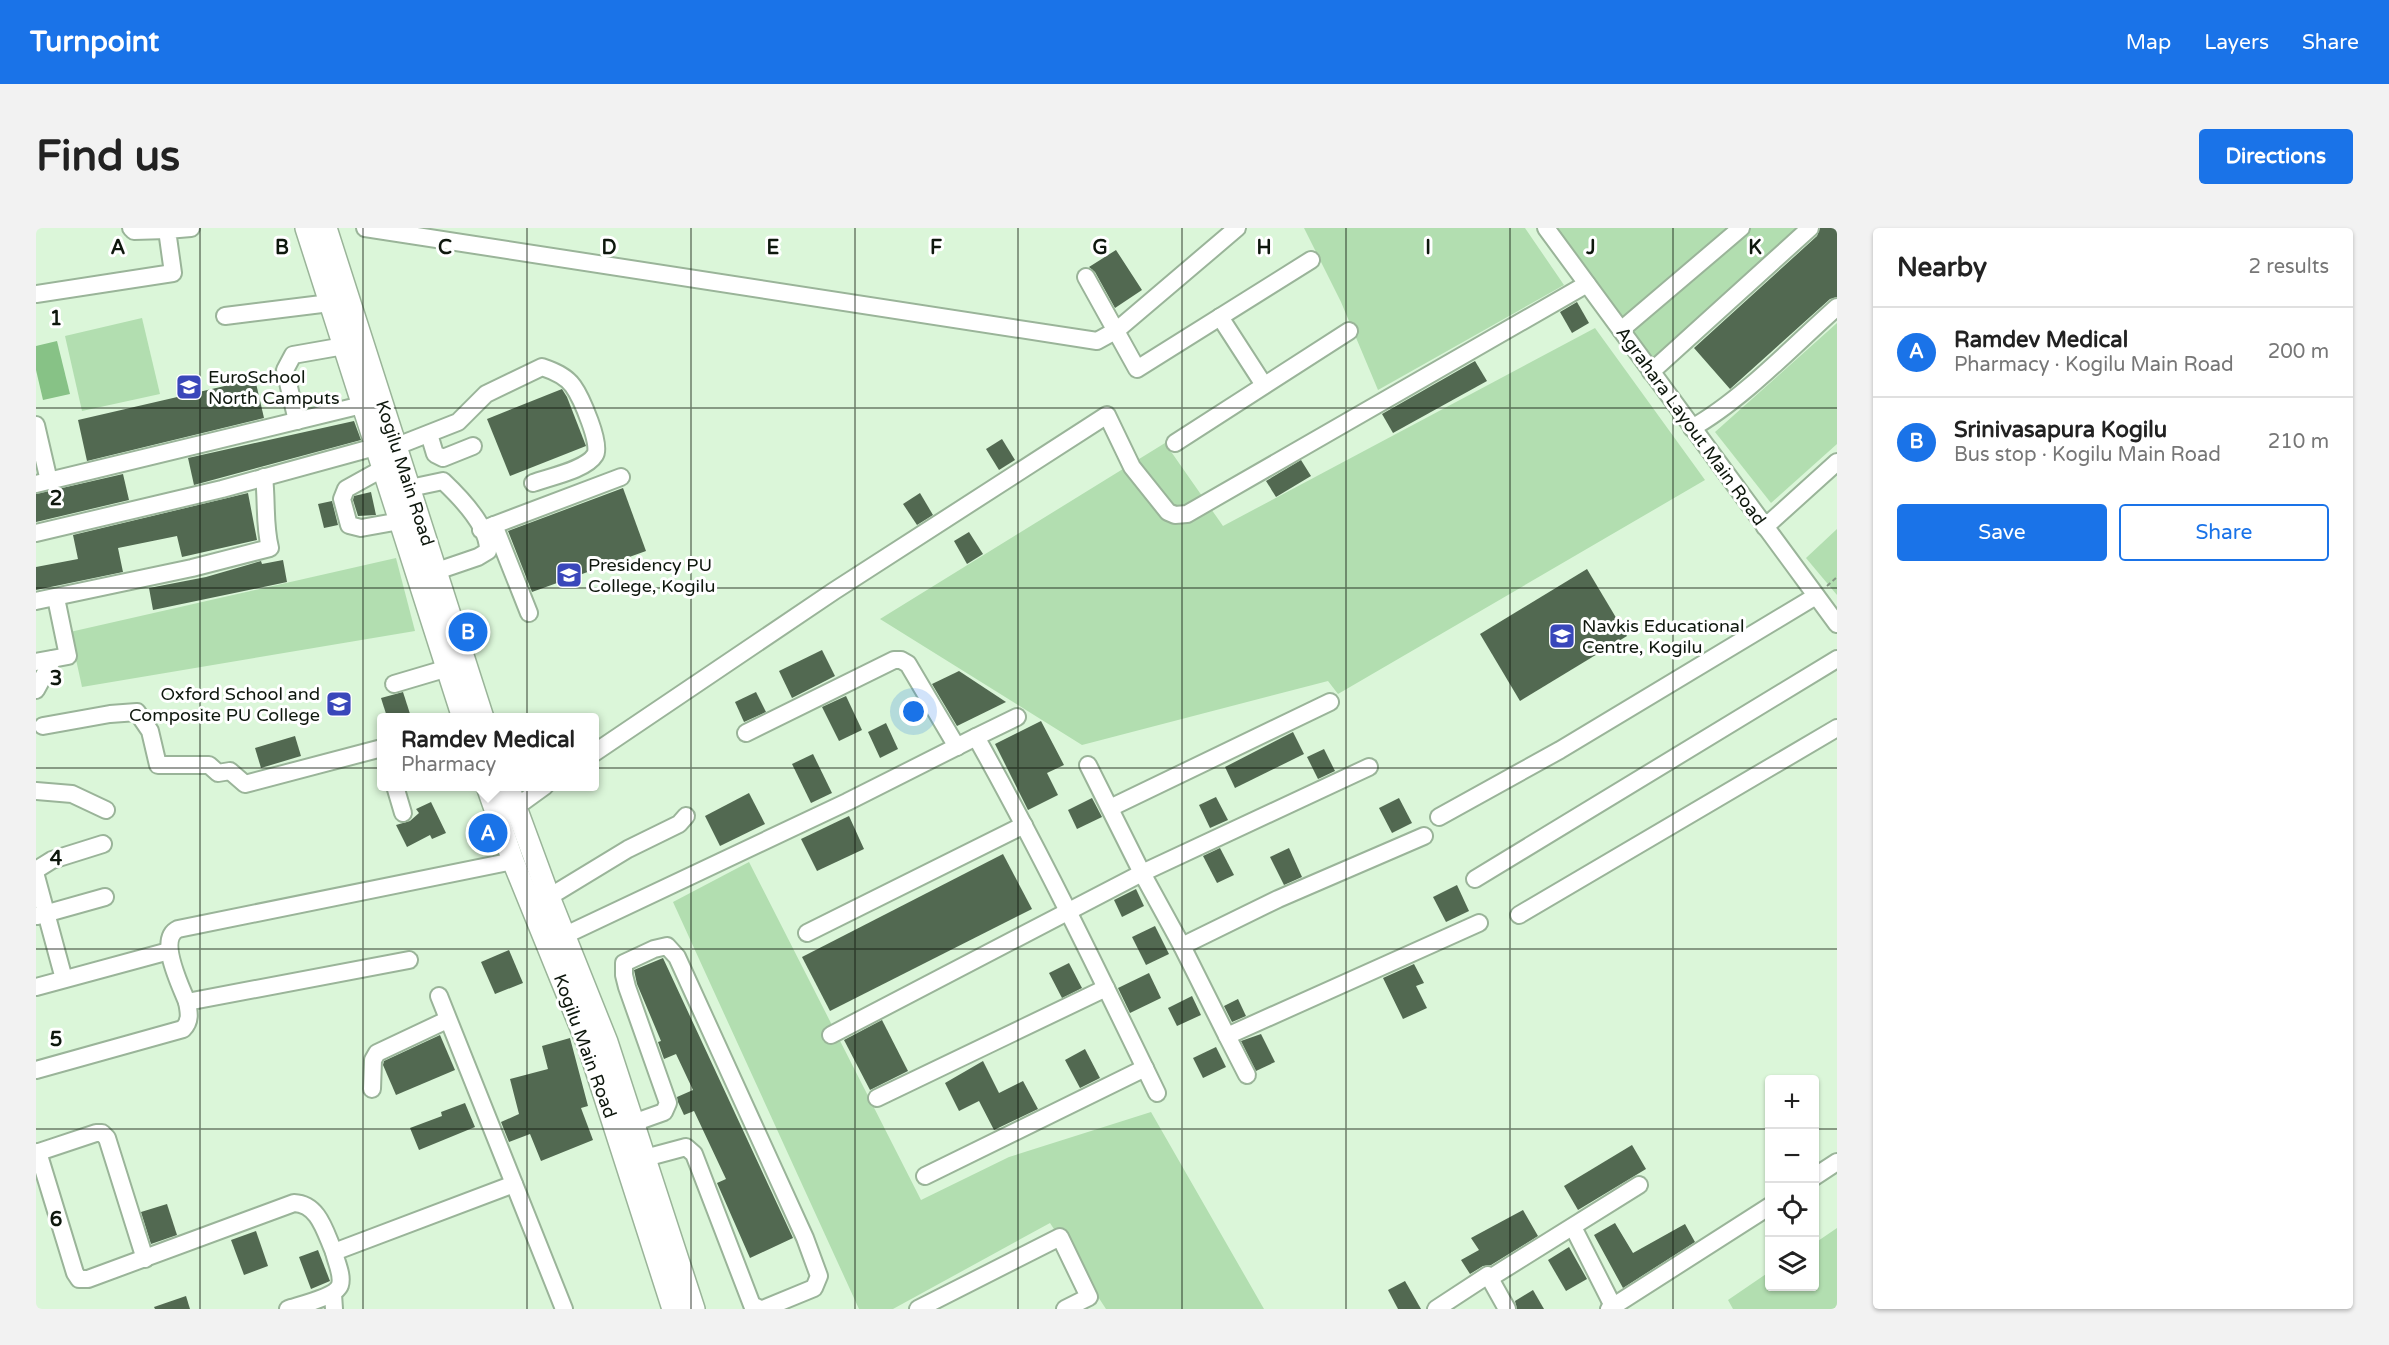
<!DOCTYPE html>
<html lang="en">
<head>
<meta charset="utf-8">
<style>
	:root { --surface:#fff; --page:#f2f2f2; --text:#222; --muted:#767676; --line:#e0e0e0; --accent:#1a73e8 }
	body { margin:0; font-family:"Varela Round",sans-serif; background:var(--page); color:var(--text) }
	.controls { position:absolute; right:18px; bottom:18px; display:grid; overflow:hidden; border-radius:6px; box-shadow:0 2px 4px #0004 }
	.controls button { width:54px; height:54px; display:grid; place-items:center; padding:0; border:0; border-bottom:2px solid var(--line); background:var(--surface); color:var(--text); font:30px sans-serif }
	.you { position:absolute; left:878px; top:484px; width:21px; height:21px; margin:-15px; border:4px solid #fff; border-radius:50%; background:#1a73e8; box-shadow:0 0 0 9px #1a73e833 }
	.badge { display:grid; place-items:center; width:39px; height:39px; border-radius:50%; background:var(--accent); color:#fff; font-size:20px; font-weight:700 }
	.pin { position:absolute; translate:-50% -50%; border:3px solid #fff; box-shadow:0 2px 6px #0006 }
	.popup { position:absolute; left:341px; top:485px; width:222px; height:78px; box-sizing:border-box; display:grid; place-content:center; border-radius:6px; background:var(--surface); filter:drop-shadow(0 2px 4px #0005); font-size:20px; white-space:nowrap; color:var(--muted) }
	.popup b { font-size:22px; color:var(--text) }
	.popup::after { content:''; position:absolute; left:50%; top:100%; margin-left:-12px; border:12px solid transparent; border-top-color:var(--surface) }
	.list { margin:0; padding:0; list-style:none }
	h2 { display:flex; justify-content:space-between; align-items:center; height:78px; margin:0; padding:0 24px; font-size:26px }
	h2 small { font-size:20px; font-weight:400; color:var(--muted) }
	.list li { display:grid; grid-template-columns:39px 1fr auto; gap:18px; align-items:center; box-sizing:border-box; height:90px; padding:0 24px; border-top:2px solid var(--line) }
	.list b { display:block; font-size:22px; white-space:nowrap }
	.list p { margin:0; font-size:20px; white-space:nowrap; color:var(--muted) }
	.list em { font-size:20px; font-style:normal; color:var(--muted) }
	.actions { display:flex; gap:12px; padding:18px 24px }
	.actions a { flex:1; padding:14px 0; border:2px solid var(--accent); border-radius:6px; text-align:center; font-size:21px; color:var(--accent) }
	.actions .main { background:var(--accent); color:#fff }
	.icon { flex:none; width:33px; height:33px; fill:none; stroke:currentColor; stroke-width:2; stroke-linecap:round; stroke-linejoin:round }
	.map { position:relative; flex:none; width:1801px; height:1081px; overflow:hidden; border-radius:6px }
	header { display:flex; align-items:center; gap:36px; box-sizing:border-box; height:84px; padding:0 30px; background:var(--accent); color:#fff }
	header strong { font-size:28px }
	nav { display:flex; gap:33px; margin-inline-start:auto; font-size:21px }
	.intro { display:flex; align-items:center; justify-content:space-between; box-sizing:border-box; height:144px; padding:0 36px }
	h1 { margin:0; font-size:42px }
	.button { padding:15px 27px; border-radius:6px; background:var(--accent); color:#fff; font-size:21px; font-weight:700 }
	main { display:flex; gap:36px; padding:0 36px }
	aside { flex:1; background:var(--surface); border-radius:6px; box-shadow:0 2px 4px #0004 }
	.map>svg:first-child { display:block }
	.green { fill:#b2deb0 }
	.water { fill:#87c286 }
	.building { fill:#526951 }
	.lines { fill:none; stroke-linecap:round; stroke-linejoin:round }
	.minor-casing { stroke:#9ab499; stroke-width:20 }
	.major-casing { stroke:#9ab499; stroke-width:24 }
	.path { stroke:#859984; stroke-width:2; stroke-dasharray:4.5 3; stroke-linecap:butt }
	.minor { stroke:#fff; stroke-width:16 }
	.major { stroke:#fff; stroke-width:21 }
	.grid { fill:none; stroke:#0e170d; stroke-width:1.5; stroke-opacity:0.55 }
	.labels { text-anchor:middle; dominant-baseline:central; stroke-width:6; stroke-linejoin:round; paint-order:stroke }
	.poi-label { font-size:18px; fill:#0e170d; stroke:#fff; text-anchor:start }
	.street-label { font-size:18px; fill:#0e170d; stroke:#fff }
	.grid-label { font-size:20px; text-anchor:middle; font-weight:bold; fill:#0e170d; stroke:#fff; stroke-width:6; stroke-linejoin:round; paint-order:stroke }
</style>
</head>
<body>
<header>
<strong>Turnpoint</strong>
<nav><a>Map</a><a>Layers</a><a>Share</a></nav>
</header>
<div class="intro"><h1>Find us</h1><a class="button">Directions</a></div>
<main>
<div class="map">
<svg width="1801" height="1081" viewBox="0 0 1801 1081">
	<rect width="100%" height="100%" fill="#dbf6d9"/>
	<g class="green">
		<polygon points="1268,0 1489,0 1528,57 1342,162 1305,74"/>
		<polygon points="1521,0 1763,0 1617,133"/>
		<polygon points="106,90 124,166 46,183 29,108"/>
		<polygon points="1801,95 1801,216 1735,275 1679,204"/>
		<polygon points="1559,100 1669,252 1302,466 1292,453 1046,517 844,391 1129,215 1187,298"/>
		<polygon points="1801,301 1801,367 1770,330"/>
		<polygon points="360,330 379,403 46,459 34,404"/>
		<polygon points="713,634 885,972 973,929 1115,884 1228,1081 1070,1081 1014,995 857,1081 823,1081 637,674"/>
		<polygon points="1801,1000 1801,1081 1697,1081 1692,1072 1733,1044 1734,1058 1778,1058 1779,1015"/>
	</g>
	<polygon class="water" points="21,113 34,166 7,172 0,142 0,118"/>
	<g class="building">
		<polygon points="1784,0 1801,0 1801,69 1794,71 1694,161 1658,120 1781,8"/>
		<polygon points="1080,22 1106,62 1079,80 1059,44 1053,39"/>
		<polygon points="1541,74 1553,95 1536,105 1524,84"/>
		<polygon points="1439,133 1451,153 1357,205 1346,186"/>
		<polygon points="219,151 228,190 51,233 42,192"/>
		<polygon points="526,161 531,169 550,218 474,248 451,191"/>
		<polygon points="318,193 325,212 158,257 152,230"/>
		<polygon points="966,211 979,232 963,242 950,221"/>
		<polygon points="1265,232 1275,248 1240,269 1230,253"/>
		<polygon points="87,246 93,272 0,294 0,266"/>
		<polygon points="587,260 610,323 496,364 472,303"/>
		<polygon points="335,264 340,287 322,288 317,272 318,268"/>
		<polygon points="212,265 221,312 146,329 141,308 82,320 87,344 0,362 0,339 42,331 37,307"/>
		<polygon points="884,265 897,287 881,297 867,276"/>
		<polygon points="296,273 302,297 288,300 282,276"/>
		<polygon points="933,304 947,326 931,336 918,313"/>
		<polygon points="247,332 251,354 117,382 113,360 170,349 225,333 226,336"/>
		<polygon points="1551,341 1591,408 1484,473 1444,406"/>
		<polygon points="786,422 799,448 756,470 743,443"/>
		<polygon points="923,443 970,474 921,498 896,456"/>
		<polygon points="367,464 375,489 351,489 345,470"/>
		<polygon points="720,464 730,484 708,494 699,474"/>
		<polygon points="810,468 826,502 803,513 786,479"/>
		<polygon points="1005,493 1028,537 1011,545 1022,567 992,582 959,516"/>
		<polygon points="850,495 862,521 844,530 832,504"/>
		<polygon points="1257,504 1268,526 1199,560 1189,539"/>
		<polygon points="259,508 265,528 225,540 219,520"/>
		<polygon points="1288,521 1299,543 1282,551 1271,529"/>
		<polygon points="777,526 796,565 775,575 756,536"/>
		<polygon points="713,565 729,596 684,618 669,588"/>
		<polygon points="1180,569 1192,592 1174,600 1163,577"/>
		<polygon points="1056,570 1066,589 1041,601 1032,582"/>
		<polygon points="1363,570 1376,595 1356,605 1343,580"/>
		<polygon points="395,574 410,605 396,611 394,607 371,619 360,597 374,593 383,585 380,581"/>
		<polygon points="813,588 828,621 781,643 765,611"/>
		<polygon points="1184,620 1198,647 1181,655 1167,628"/>
		<polygon points="1253,620 1266,649 1248,657 1234,629"/>
		<polygon points="967,626 996,681 794,783 766,729"/>
		<polygon points="1421,657 1433,683 1410,694 1397,669"/>
		<polygon points="1100,661 1108,678 1086,689 1078,672"/>
		<polygon points="1119,698 1133,726 1110,737 1096,709"/>
		<polygon points="473,722 487,755 459,766 445,734"/>
		<polygon points="627,730 757,1010 714,1030 681,955 690,951 658,883 648,887 642,874 641,869 657,862 640,826 628,831 622,814 625,813 601,756 598,742"/>
		<polygon points="1033,735 1046,760 1026,770 1013,745"/>
		<polygon points="1378,736 1388,755 1380,758 1391,780 1367,791 1347,750"/>
		<polygon points="1113,745 1125,770 1094,785 1082,760"/>
		<polygon points="1156,768 1165,787 1141,798 1132,780"/>
		<polygon points="1202,771 1210,788 1196,794 1188,778"/>
		<polygon points="846,792 872,843 834,862 808,812"/>
		<polygon points="1225,806 1239,834 1220,843 1205,813"/>
		<polygon points="404,807 419,842 360,867 347,837 348,833"/>
		<polygon points="534,810 552,878 545,880 557,912 505,933 494,906 473,914 465,894 483,886 474,851 512,841 506,818"/>
		<polygon points="1180,819 1190,839 1167,850 1157,830"/>
		<polygon points="1049,821 1064,850 1044,860 1029,832"/>
		<polygon points="947,833 963,865 987,853 1002,881 958,902 943,873 923,883 909,855"/>
		<polygon points="429,875 439,899 383,922 374,900 406,888 405,884"/>
		<polygon points="1596,917 1610,941 1542,982 1528,958"/>
		<polygon points="131,976 141,1007 115,1016 105,984"/>
		<polygon points="1487,982 1502,1008 1455,1037 1447,1038 1434,1046 1425,1032 1443,1022 1435,1010"/>
		<polygon points="1579,995 1597,1025 1649,996 1659,1014 1587,1060 1558,1007"/>
		<polygon points="220,1003 232,1038 208,1047 195,1012"/>
		<polygon points="1533,1019 1551,1051 1530,1063 1512,1032"/>
		<polygon points="282,1022 294,1053 275,1061 263,1029"/>
		<polygon points="1369,1053 1385,1081 1362,1081 1352,1062"/>
		<polygon points="1497,1062 1508,1081 1481,1081 1479,1073"/>
		<polygon points="150,1068 154,1081 119,1081 118,1079"/>
	</g>
	<g class="lines">
		<defs>
			<g id="minor">
				<polyline points="95,0 98,3 131,2"/>
				<polyline points="329,0 1061,113 1081,102 1201,0"/>
				<polyline points="1510,0 1801,396"/>
				<polyline points="1050,49 1101,141 1275,32"/>
				<polyline points="0,66 137,45 131,2 155,0"/>
				<polyline points="189,88 294,75"/>
				<polyline points="1184,89 1228,157"/>
				<polyline points="1585,102 1705,0"/>
				<polyline points="1615,144 1774,0"/>
				<polyline points="261,193 249,142 257,127 308,118"/>
				<polyline points="0,197 13,253"/>
				<path d="M1656,200c50,-28 102,-83 145,-121"/>
				<polyline points="393,206 399,226 407,230 437,218"/>
				<polyline points="1139,215 1313,103"/>
				<path d="M361,218l61,-24 28,-28 56,-27c12,4 24,9 31,19 8,11 29,59 22,69 -9,15 -46,22 -62,28"/>
				<polyline points="346,241 310,261 306,271 313,297 325,300 364,293"/>
				<polyline points="0,256 326,177"/>
				<path d="M374,260l33,-7c17,16 46,46 45,70l-10,6 -41,14"/>
				<polyline points="458,297 493,385"/>
				<polyline points="1729,299 1801,234"/>
				<polyline points="445,302 585,249"/>
				<polyline points="0,305 186,261 339,219"/>
				<path d="M0,373l156,-33 78,-20c-6,-24 -3,-46 -6,-71"/>
				<polyline points="0,434 32,428 20,370"/>
				<polyline points="358,456 412,440"/>
				<polyline points="0,462 17,431"/>
				<path d="M981,489l-41,20c65,116 123,236 181,356"/>
				<polyline points="7,498 74,486 101,484 114,503 122,537 173,537 182,545 194,543 209,556 346,520"/>
				<polyline points="710,505 858,432 865,432 872,436 921,519"/>
				<polyline points="558,525 798,363 1071,187 1096,239 1132,284 1139,287 1151,286 1551,56"/>
				<polyline points="1052,537 1106,645 1146,718"/>
				<polyline points="359,558 367,585"/>
				<polyline points="0,563 36,566 70,582"/>
				<polyline points="480,579 509,558"/>
				<polyline points="1074,580 1294,474"/>
				<polyline points="1403,589 1524,522 1780,368"/>
				<polyline points="1388,608 1242,671 1146,718 1191,808 1443,695"/>
				<polyline points="0,642 16,632 67,616"/>
				<polyline points="0,648 28,751"/>
				<polyline points="1439,651 1801,431"/>
				<polyline points="513,669 592,621 643,596 650,588"/>
				<polyline points="1483,687 1801,500"/>
				<polyline points="1,688 69,669"/>
				<polyline points="771,705 988,597"/>
				<polyline points="519,712 811,574 940,509"/>
				<path d="M373,732l-222,42c-7,-18 -30,-63 -9,-73l335,-68"/>
				<polyline points="0,759 133,723"/>
				<polyline points="403,768 528,1081"/>
				<polyline points="795,807 1106,645 1333,539"/>
				<polyline points="1191,808 1211,847"/>
				<path d="M0,842l147,-41c8,-8 6,-17 4,-27"/>
				<polyline points="336,861 337,832 341,825 411,792"/>
				<polyline points="841,870 1070,760"/>
				<polyline points="597,895 628,884 632,875 591,759 588,747 588,735 618,721 631,718 641,729 769,1010 783,1048 778,1060 727,1081"/>
				<path d="M2,924l37,121 4,6h9l206,-76c25,1 31,29 40,49"/>
				<polyline points="0,925 60,905 66,905 71,910 109,1031"/>
				<polyline points="609,930 650,919 658,926 716,1077 724,1081"/>
				<polyline points="889,948 1109,840"/>
				<polyline points="1778,949 1801,934"/>
				<polyline points="1537,999 1577,1078"/>
				<polyline points="1454,1050 1603,957"/>
				<polyline points="297,1066 298,1081"/>
				<path d="M252,1081c12,-4 48,-12 52,-24 3,-10 -4,-23 -6,-33l180,-68"/>
				<polyline points="882,1081 1024,1009 1053,1069 1029,1081"/>
				<polyline points="1400,1081 1452,1047 1471,1081"/>
				<polyline points="1573,1081 1734,978"/>
			</g>
			<g id="major">
				<polyline points="270,0 427,490"/>
				<polyline points="290,0 447,490"/>
				<polyline points="451,558 477,633 553,820 637,1081"/>
				<polyline points="472,558 513,669 571,814 658,1081"/>
			</g>
		</defs>
		<use href="#minor" class="minor-casing"/>
		<use href="#major" class="major-casing"/>
		<polyline class="path" points="1791,358 1801,349"/>
		<use href="#minor" class="minor"/>
		<use href="#major" class="major"/>
	</g>
	<path class="grid" d="M164,0v1081M327,0v1081M491,0v1081M655,0v1081M819,0v1081M982,0v1081M1146,0v1081M1310,0v1081M1474,0v1081M1637,0v1081M0,180h1801M0,360h1801M0,540h1801M0,721h1801M0,901h1734M1778,901h23"/>
	<defs>
		<symbol id="school-square" viewBox="-11 -11 22 22"><rect x="-9" y="-9" width="18" height="18" rx="4" fill="#3947ba" stroke="#fff"/><path d="M0-5L7-2L0 1L-7-2ZM-4 1L0 2.5L4 1V4Q0 6-4 4Z" fill="#fff"/></symbol>
		<symbol id="university-square" viewBox="-11 -11 22 22"><rect x="-9" y="-9" width="18" height="18" rx="4" fill="#3947ba" stroke="#fff"/><path d="M0-5L7-2L0 1L-7-2ZM-4 1L0 2.5L4 1V4Q0 6-4 4Z" fill="#fff"/></symbol>
	</defs>
	<g fill-rule="evenodd">
		<use href="#school-square" x="138" y="144" width="30" height="30"/>
		<use href="#university-square" x="518" y="332" width="30" height="30"/>
		<use href="#school-square" x="1511" y="393" width="30" height="30"/>
		<use href="#school-square" x="288" y="461" width="30" height="30"/>
	</g>
	<g class="labels">
		<g class="poi-label">
			<text x="172" y="149">EuroSchool<tspan x="172" dy="21">North Camputs</tspan></text>
			<text x="552" y="337">Presidency PU<tspan x="552" dy="21">College, Kogilu</tspan></text>
			<text x="1546" y="398">Navkis Educational<tspan x="1546" dy="21">Centre, Kogilu</tspan></text>
			<text x="284" y="466" text-anchor="end">Oxford School and<tspan x="284" dy="21">Composite PU College</tspan></text>
		</g>
		<g class="street-label">
			<text transform="translate(1655 198) rotate(54)">Agrahara Layout Main Road</text>
			<text transform="translate(369 245) rotate(72)">Kogilu Main Road</text>
			<text transform="translate(549 818) rotate(70)">Kogilu Main Road</text>
		</g>
	</g>
	<g class="grid-label">
		<text x="82" y="26">A</text>
		<text x="246" y="26">B</text>
		<text x="409" y="26">C</text>
		<text x="573" y="26">D</text>
		<text x="737" y="26">E</text>
		<text x="900" y="26">F</text>
		<text x="1064" y="26">G</text>
		<text x="1228" y="26">H</text>
		<text x="1392" y="26">I</text>
		<text x="1555" y="26">J</text>
		<text x="1719" y="26">K</text>
		<text x="20" y="97">1</text>
		<text x="20" y="277">2</text>
		<text x="20" y="457">3</text>
		<text x="20" y="637">4</text>
		<text x="20" y="818">5</text>
		<text x="20" y="998">6</text>
	</g>
</svg>
<div class="controls">
<button>+</button>
<button>−</button>
<button><svg class="icon" aria-label="locate" viewBox="0 0 24 24"><circle cx="12" cy="12" r="6"/><path d="M12 2v4M12 18v4M2 12h4M18 12h4"/></svg></button>
<button><svg class="icon" aria-label="layers" viewBox="0 0 24 24"><path d="M12 4l9 5-9 5-9-5zM3 14l9 5 9-5"/></svg></button>
</div>
<div class="you"></div>
<div class="pin badge" style="left:452px;top:605px">A</div>
<div class="popup"><b>Ramdev Medical</b>Pharmacy</div>
<div class="pin badge" style="left:432px;top:404px">B</div>
</div>
<aside>
<h2>Nearby<small>2 results</small></h2>
<ul class="list">
<li><span class="badge">A</span><div><b>Ramdev Medical</b><p>Pharmacy · Kogilu Main Road</p></div><em>200 m</em></li>
<li><span class="badge">B</span><div><b>Srinivasapura Kogilu</b><p>Bus stop · Kogilu Main Road</p></div><em>210 m</em></li>
</ul>
<div class="actions"><a class="main">Save</a><a>Share</a></div>
</aside>
</main>
</body>
</html>
